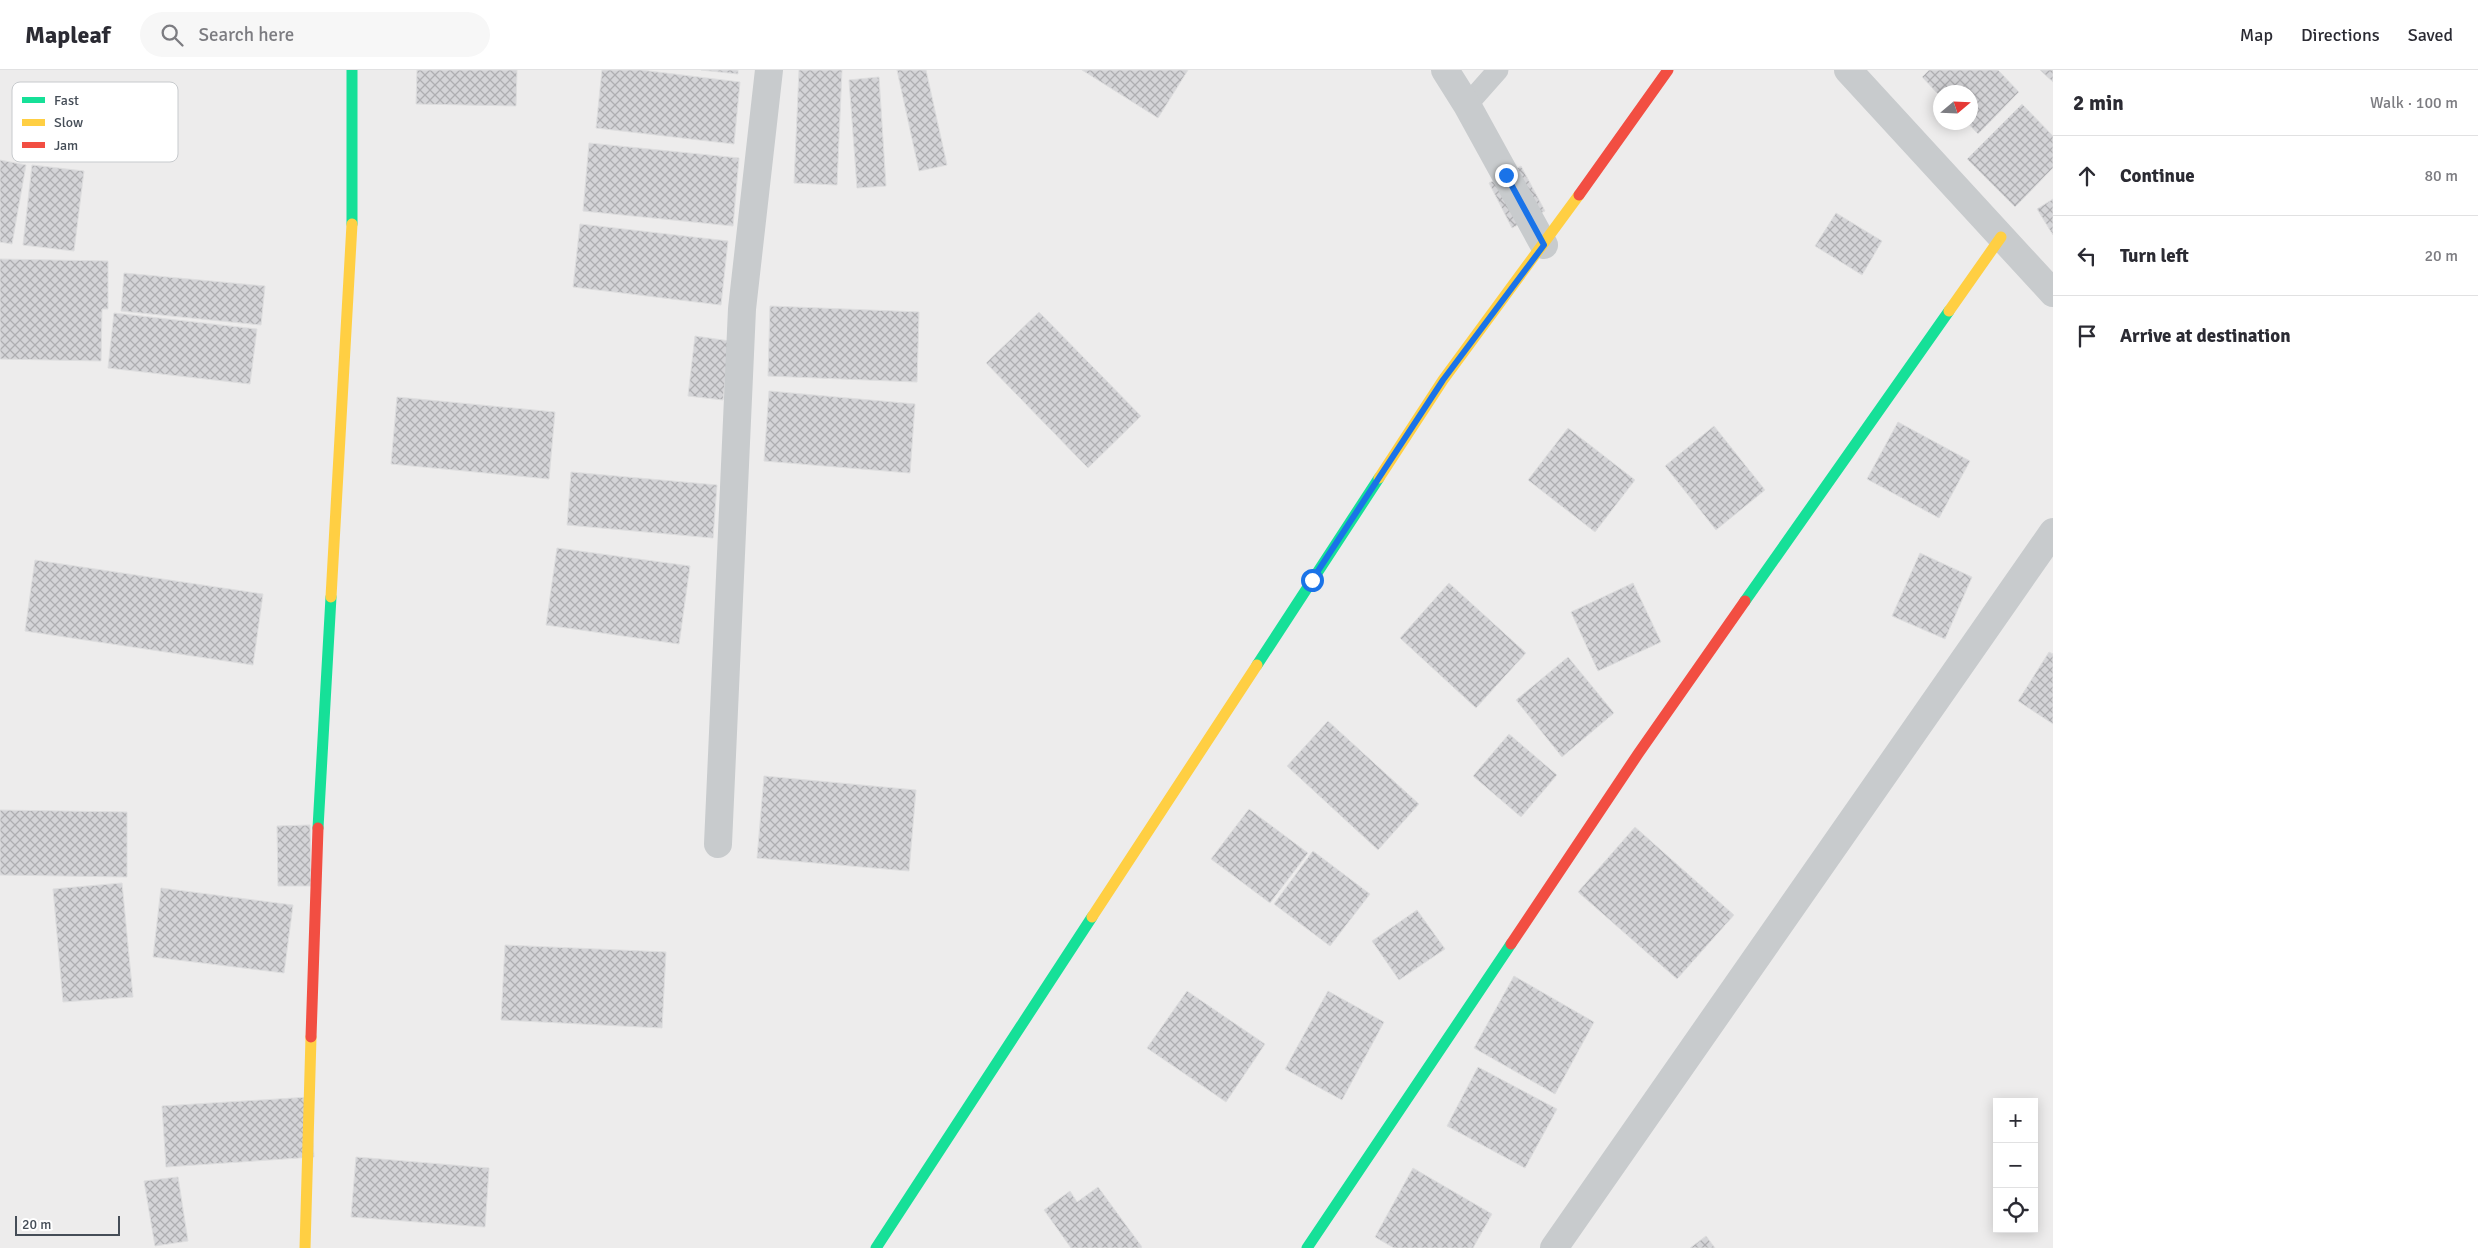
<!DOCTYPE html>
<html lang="en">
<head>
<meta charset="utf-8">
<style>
	:root { --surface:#fff; --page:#f7f7f7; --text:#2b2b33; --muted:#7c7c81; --line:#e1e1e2 }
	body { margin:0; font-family:Signika,sans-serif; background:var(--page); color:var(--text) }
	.controls { position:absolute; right:15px; bottom:15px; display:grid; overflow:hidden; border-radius:0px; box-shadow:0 2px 12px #0003 }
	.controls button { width:45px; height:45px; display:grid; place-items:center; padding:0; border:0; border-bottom:1px solid var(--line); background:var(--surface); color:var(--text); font:25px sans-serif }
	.compass { position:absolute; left:1933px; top:15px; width:45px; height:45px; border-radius:50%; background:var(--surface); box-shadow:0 2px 12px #0003; rotate:71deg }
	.scale { position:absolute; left:15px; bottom:12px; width:105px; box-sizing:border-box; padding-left:5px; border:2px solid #454d57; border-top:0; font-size:14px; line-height:18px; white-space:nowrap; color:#454d57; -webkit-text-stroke:4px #fff; paint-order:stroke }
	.stop { position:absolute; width:15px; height:15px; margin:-11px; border:4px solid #1a73e8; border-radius:50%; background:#fff }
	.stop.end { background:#1a73e8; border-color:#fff; box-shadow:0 1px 5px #0008 }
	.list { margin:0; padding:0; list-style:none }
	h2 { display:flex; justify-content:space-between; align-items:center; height:65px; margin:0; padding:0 20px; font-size:21px }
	h2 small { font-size:16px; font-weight:400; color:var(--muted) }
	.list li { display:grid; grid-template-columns:32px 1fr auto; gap:15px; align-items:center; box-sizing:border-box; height:80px; padding:0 20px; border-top:1px solid var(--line) }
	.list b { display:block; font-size:19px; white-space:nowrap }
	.list em { font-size:16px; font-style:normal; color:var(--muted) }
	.icon { flex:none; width:28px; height:28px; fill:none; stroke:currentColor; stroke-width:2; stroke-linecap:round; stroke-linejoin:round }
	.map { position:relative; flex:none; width:2053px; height:1178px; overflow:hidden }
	header { display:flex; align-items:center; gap:30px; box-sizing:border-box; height:70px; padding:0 25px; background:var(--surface); border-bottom:1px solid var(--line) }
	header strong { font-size:24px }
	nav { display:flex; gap:28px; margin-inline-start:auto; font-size:18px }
	.search { width:350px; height:45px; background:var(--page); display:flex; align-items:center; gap:12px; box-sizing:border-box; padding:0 18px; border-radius:28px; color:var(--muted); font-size:19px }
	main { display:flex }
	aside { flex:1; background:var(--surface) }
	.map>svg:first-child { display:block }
	.building { fill:url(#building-cross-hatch); stroke:#dededf }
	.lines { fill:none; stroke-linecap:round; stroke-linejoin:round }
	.lane { stroke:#c8cbcd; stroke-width:21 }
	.street { stroke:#c8cbcd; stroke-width:28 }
	.fast { stroke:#16e098; stroke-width:11 }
	.slow { stroke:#ffcf43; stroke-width:11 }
	.jam { stroke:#f24e42; stroke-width:11 }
	.route { stroke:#1a73e8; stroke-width:6 }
	.key { fill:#fff; stroke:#c7cacd; stroke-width:1 }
	.key-label { font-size:14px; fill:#454d57 }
</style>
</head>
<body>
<header>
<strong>Mapleaf</strong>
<div class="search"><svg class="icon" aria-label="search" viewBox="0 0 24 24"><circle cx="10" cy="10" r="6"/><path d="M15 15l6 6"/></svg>Search here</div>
<nav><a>Map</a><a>Directions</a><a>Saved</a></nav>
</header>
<main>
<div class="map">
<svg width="2053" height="1178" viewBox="0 0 2053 1178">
	<defs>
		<pattern id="building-cross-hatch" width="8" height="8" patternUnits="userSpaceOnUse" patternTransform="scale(1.25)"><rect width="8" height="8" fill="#d4d4d7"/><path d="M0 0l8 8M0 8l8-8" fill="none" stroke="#aeaeb1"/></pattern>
	</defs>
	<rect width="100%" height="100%" fill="#edecec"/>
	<g class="building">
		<polygon points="417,0 517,0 516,36 416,34"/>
		<polygon points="602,0 641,0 740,12 734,74 596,58"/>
		<polygon points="701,0 738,0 738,4"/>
		<polygon points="799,0 842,0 837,115 794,113"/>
		<polygon points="897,0 926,0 947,95 919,101"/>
		<polygon points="1082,0 1188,0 1158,48"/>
		<polygon points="1929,0 1998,0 2019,22 1978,64 1967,52 1970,52 1970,22 1940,22 1940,26 1922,7"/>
		<polygon points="2040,0 2053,0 2053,12"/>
		<polygon points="879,7 886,116 857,118 849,10"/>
		<polygon points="2022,34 2053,66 2053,98 2015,137 1967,89"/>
		<polygon points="589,73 739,88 733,156 583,141"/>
		<polygon points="0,90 26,95 12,174 0,172"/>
		<polygon points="32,95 84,101 74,181 23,175"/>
		<polygon points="1521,96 1545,141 1512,158 1489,113"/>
		<polygon points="2053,129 2053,165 2037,139"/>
		<polygon points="1836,143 1882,171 1862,205 1815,176"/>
		<polygon points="580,154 728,171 721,235 573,217"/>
		<polygon points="0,189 108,191 108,239 102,239 101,291 0,289"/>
		<polygon points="124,203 265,216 261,255 121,241"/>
		<polygon points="770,236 919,242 917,312 768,306"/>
		<polygon points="1039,242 1141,346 1088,398 986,293"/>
		<polygon points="114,243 257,259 250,314 108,298"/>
		<polygon points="695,266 730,271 723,330 688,326"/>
		<polygon points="769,321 915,334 910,403 764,391"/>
		<polygon points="397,327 555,342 549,409 391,394"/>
		<polygon points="1898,352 1970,391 1939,448 1867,409"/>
		<polygon points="1714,356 1765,420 1716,460 1665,396"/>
		<polygon points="1568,358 1635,410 1595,462 1528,410"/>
		<polygon points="571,402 717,415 713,468 567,455"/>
		<polygon points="557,478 690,496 679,574 546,555"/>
		<polygon points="1920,483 1972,507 1945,569 1892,546"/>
		<polygon points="35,490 263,524 253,595 25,561"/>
		<polygon points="1449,513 1526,583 1476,638 1400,568"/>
		<polygon points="1633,513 1661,572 1598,601 1571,542"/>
		<polygon points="2049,582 2053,584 2053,654 2018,631"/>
		<polygon points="1568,587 1614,643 1562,687 1516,630"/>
		<polygon points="1328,651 1419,734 1378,780 1287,696"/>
		<polygon points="1509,664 1557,705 1521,747 1473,706"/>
		<polygon points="764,706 916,720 909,801 757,788"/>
		<polygon points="1249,739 1308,783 1270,833 1211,789"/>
		<polygon points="0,740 127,742 127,807 0,805"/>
		<polygon points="310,755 311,816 278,816 277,756"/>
		<polygon points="1635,757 1734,845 1677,909 1578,822"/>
		<polygon points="1313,781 1370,824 1330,876 1274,834"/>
		<polygon points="122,813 133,927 63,932 53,819"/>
		<polygon points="161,818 293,835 284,903 153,887"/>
		<polygon points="1417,840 1445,879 1399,910 1372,871"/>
		<polygon points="505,875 666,882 662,958 501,950"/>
		<polygon points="1514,906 1594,952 1555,1024 1474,978"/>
		<polygon points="1187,921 1265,974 1226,1032 1147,978"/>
		<polygon points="1328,921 1384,952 1342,1030 1285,999"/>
		<polygon points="1478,997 1557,1039 1525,1098 1447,1056"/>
		<polygon points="310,1027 314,1087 166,1097 162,1036"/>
		<polygon points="356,1087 489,1098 485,1157 351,1147"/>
		<polygon points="1413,1098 1492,1144 1473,1178 1394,1178 1375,1167"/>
		<polygon points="178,1107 188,1171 155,1176 144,1111"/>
		<polygon points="1098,1117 1142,1177 1141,1178 1071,1178 1044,1140 1070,1121 1077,1132"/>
		<polygon points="1706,1166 1715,1178 1690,1178"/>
	</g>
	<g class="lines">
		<polyline class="lane" points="1467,35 1498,0"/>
		<g class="street">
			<polyline points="1445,0 1467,35 1544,175"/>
			<polyline points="1848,0 2053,223"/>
			<polyline points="718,774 742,239 769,0"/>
			<polyline points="1554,1178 2053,462"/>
		</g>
		<g class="fast">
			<polyline points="352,0 352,154"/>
			<polyline points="1745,531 1949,241"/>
			<polyline points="1257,595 1379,408"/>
			<polyline points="318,758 331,527"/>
			<polyline points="876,1178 1092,847"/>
			<polyline points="1307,1178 1511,874"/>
		</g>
		<g class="slow">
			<polyline points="1949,241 2001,167"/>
			<polyline points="1379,408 1443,310 1579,125"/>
			<polyline points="331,527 352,154"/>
			<polyline points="1092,847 1257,595"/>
			<polyline points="305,1178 311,967"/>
		</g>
		<g class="jam">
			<polyline points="1579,125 1668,0"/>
			<polyline points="1511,874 1638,684 1745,531"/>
			<polyline points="311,967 318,758"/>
		</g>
	</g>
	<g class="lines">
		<polyline class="route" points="1312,510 1443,310 1544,175 1506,105"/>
	</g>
	<rect x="12" y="12" width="166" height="80" rx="8" class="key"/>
	<rect x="22" y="27" width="23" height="6" fill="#16e098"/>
	<rect x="22" y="49" width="23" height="7" fill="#ffcf43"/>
	<rect x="22" y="72" width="23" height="6" fill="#f24e42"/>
	<g class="key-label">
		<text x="54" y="35">Fast</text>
		<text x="54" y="57">Slow</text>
		<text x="54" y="80">Jam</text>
	</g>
</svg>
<div class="controls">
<button>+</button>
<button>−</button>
<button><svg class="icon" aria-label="locate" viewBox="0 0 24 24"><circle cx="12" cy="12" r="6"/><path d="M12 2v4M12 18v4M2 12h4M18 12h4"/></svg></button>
</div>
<svg class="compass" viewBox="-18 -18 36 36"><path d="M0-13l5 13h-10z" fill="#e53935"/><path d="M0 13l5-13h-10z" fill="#7c7c81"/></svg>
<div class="scale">20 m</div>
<div class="stop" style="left:1312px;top:510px"></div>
<div class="stop end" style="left:1506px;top:105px"></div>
</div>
<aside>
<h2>2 min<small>Walk · 100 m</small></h2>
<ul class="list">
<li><svg class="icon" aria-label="ahead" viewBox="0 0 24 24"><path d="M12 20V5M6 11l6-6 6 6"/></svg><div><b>Continue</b></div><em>80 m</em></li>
<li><svg class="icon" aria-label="left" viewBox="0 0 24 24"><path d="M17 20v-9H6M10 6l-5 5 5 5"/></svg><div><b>Turn left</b></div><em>20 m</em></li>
<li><svg class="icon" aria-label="arrive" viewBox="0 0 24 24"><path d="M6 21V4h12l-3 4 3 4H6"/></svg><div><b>Arrive at destination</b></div></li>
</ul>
</aside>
</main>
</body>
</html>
